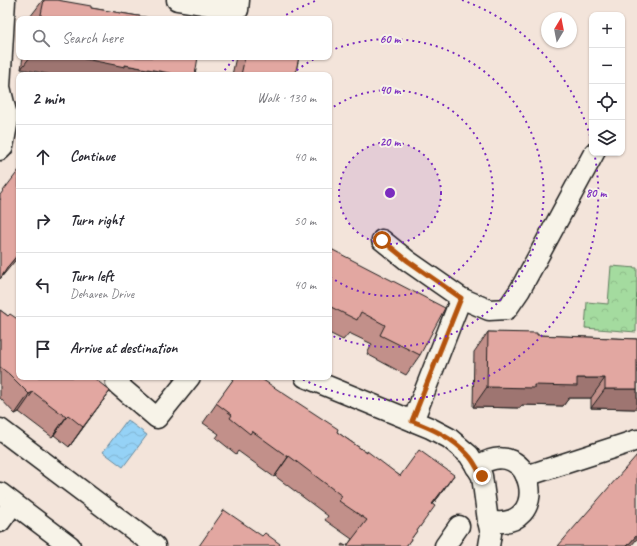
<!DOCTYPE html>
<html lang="en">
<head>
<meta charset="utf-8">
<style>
	:root { --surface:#fff; --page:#f7f7f7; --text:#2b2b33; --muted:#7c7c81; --line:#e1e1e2 }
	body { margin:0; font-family:Caveat,sans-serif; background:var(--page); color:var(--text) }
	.controls { position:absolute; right:12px; top:12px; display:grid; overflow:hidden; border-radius:8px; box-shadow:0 1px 3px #0004 }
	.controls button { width:36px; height:36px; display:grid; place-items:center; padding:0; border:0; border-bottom:1px solid var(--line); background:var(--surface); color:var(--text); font:20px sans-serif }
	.compass { position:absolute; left:541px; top:12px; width:36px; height:36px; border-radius:50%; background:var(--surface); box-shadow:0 1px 3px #0004; rotate:10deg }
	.stop { position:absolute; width:12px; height:12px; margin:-9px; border:3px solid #b45309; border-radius:50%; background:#fff }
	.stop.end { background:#b45309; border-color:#fff; box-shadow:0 1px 4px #0008 }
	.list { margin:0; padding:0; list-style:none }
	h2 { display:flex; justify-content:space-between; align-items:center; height:52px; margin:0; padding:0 16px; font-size:17px }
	h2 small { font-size:13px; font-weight:400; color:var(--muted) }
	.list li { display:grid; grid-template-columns:26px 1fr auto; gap:12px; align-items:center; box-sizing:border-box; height:64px; padding:0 16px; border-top:1px solid var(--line) }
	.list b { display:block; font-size:15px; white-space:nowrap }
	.list p { margin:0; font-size:13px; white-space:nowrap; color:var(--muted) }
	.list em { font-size:13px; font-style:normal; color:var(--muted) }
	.icon { flex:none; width:22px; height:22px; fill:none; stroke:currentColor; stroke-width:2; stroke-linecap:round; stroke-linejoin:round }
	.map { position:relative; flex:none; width:637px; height:546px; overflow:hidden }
	.search { position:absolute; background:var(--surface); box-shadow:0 1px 3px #0004; left:16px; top:16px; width:316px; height:44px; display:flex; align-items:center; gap:10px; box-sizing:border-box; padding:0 14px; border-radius:8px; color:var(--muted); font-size:15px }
	.panel { position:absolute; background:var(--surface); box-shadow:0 1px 3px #0004; left:16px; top:72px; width:316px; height:308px; border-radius:8px }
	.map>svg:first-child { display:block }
	.park { fill:url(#park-crowns); stroke:#607c5e }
	.water { fill:url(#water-waves); stroke:#65899f }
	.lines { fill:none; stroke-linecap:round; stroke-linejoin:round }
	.minor-casing { stroke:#1c1c1c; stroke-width:23 }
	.minor { stroke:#f7f3e8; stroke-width:20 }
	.wall { fill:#c2908a; stroke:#1c1c1c }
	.shaded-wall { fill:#9e7571; stroke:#1c1c1c }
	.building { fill:#e2a7a1; stroke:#1c1c1c }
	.route { stroke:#b45309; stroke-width:5 }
	.ring { fill:none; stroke:#7b2cbf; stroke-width:2; stroke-dasharray:2 4 }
	.centre { fill:#7b2cbf; stroke:#f7f3e8; stroke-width:2 }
	.ring-label { font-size:12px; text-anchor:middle; font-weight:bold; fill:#7b2cbf; stroke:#f7f3e8; stroke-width:4; stroke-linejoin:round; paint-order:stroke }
</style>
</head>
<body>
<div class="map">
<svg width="637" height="546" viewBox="0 0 637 546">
	<defs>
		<pattern id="park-crowns" width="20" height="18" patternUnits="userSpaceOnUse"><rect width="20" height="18" fill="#a4db9f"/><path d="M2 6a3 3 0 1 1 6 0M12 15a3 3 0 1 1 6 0" fill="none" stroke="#8dbb88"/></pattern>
		<pattern id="water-waves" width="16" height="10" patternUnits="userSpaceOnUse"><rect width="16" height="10" fill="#95d2f6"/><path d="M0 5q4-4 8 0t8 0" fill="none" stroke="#80b4d2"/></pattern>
	</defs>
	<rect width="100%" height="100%" fill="#f3e4da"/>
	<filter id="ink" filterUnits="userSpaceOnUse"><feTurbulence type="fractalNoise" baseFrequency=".025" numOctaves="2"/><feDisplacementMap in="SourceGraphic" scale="8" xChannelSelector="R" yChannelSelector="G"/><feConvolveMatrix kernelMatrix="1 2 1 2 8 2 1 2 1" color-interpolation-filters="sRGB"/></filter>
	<g filter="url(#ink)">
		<polygon class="park" points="611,266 637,268 636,332 585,328 587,302 608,304"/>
		<polygon class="water" points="127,420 147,435 123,467 103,452"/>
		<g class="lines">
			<defs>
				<g id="minor">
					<polyline points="177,0 238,10 239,0"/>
					<polyline points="0,150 3,147 8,120 0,87 5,0"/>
					<polyline points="382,240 408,261 461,298 489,310 507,309 520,290 594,153"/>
					<polyline points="121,377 116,383 157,418 190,377"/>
					<polyline points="305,377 430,428 449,438 469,455 482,476 488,521 491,534 489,546"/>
					<polyline points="413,421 461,298"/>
					<polyline points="0,429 155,546"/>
					<path d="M476,467c59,-39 78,68 12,54"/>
					<polyline points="526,476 637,440"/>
					<polyline points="0,493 70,546"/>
					<polyline points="0,522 13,504"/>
					<polyline points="445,546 459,526"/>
				</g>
			</defs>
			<use href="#minor" class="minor-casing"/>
			<use href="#minor" class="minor"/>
		</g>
		<g class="wall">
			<polygon points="43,0 57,0 91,8 156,19 30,19 30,17"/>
			<polygon points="23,57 198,57 21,69"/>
			<polygon points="236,57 299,57 295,75 232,75"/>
			<polygon points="329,248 420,355 406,375 367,354 372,344 349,333 343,340 329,333"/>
			<polygon points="0,310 110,391 69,447 54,435 52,437 19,412 15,414 0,398"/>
			<polygon points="488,332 537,335 637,339 637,406 635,409 591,408 591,398 569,398 563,406 522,405 520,408 473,407 474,352"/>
			<polygon points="235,377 337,432 400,476 440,495 433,504 421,525 406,546 347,546 352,539 325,520 328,516 275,476 274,477 238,451 236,454 216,438 219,434 203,423"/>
		</g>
		<g class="shaded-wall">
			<polygon points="30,57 75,57 125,65 181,75 52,75 21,69"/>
			<polygon points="19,253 19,256 0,279 9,265"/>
			<polygon points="577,378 605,378 591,398 569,398 563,406 522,405 520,408 473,407 487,387 534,385"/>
			<polygon points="605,389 637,389 637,406 635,409 591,408"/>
			<polygon points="110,391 96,410 69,447 83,427"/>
			<polygon points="33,392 19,412 15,414 29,394"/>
			<polygon points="68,415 54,435 52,437 66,417"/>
			<polygon points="289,456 275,476 274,477 288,457"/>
			<polygon points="454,475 440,495 418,524 432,504"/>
			<polygon points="637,535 637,539 631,546 627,546"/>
		</g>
		<g class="building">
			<polygon points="44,0 57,0 91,6 91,8 156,19 40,19"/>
			<polygon points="75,57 198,57 195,75 181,75 125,65 125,67"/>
			<polygon points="245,57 299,57 295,75 241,75"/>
			<polygon points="19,170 19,253 9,265 0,279 0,200 1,199 0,199 0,195"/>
			<polygon points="329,248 445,308 420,355 380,335 385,325 361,312 357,320 329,306"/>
			<polygon points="0,310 8,316 10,314 19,320 19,377 93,377 110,391 83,427 68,415 66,417 33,392 29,394 9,374 0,367"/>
			<polygon points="488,332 537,333 537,335 637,339 637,389 605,389 605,378 577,378 577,386 534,385 534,388 487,387"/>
			<polygon points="235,377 254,377 259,380 260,378 338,429 337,432 367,453 367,451 400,476 419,450 454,475 432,504 435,506 406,546 347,546 367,520 339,501 342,496 289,456 288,457 252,431 250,434 230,418 232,415 216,403"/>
			<polygon points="637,455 637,535 627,546 558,546"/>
			<polygon points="224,510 262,536 265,533 280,544 279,546 280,546 199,546"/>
			<polygon points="342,544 346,546 341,546"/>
		</g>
	</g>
	<g class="lines" filter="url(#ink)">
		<path class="route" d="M382,240l26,21 53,37 -49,123c21,8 41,17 56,34 6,6 9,14 14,21"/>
	</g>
	<circle cx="390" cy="193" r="51" fill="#7b2cbf" fill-opacity=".12"/>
	<g class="ring">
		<circle cx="390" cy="193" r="51"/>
		<path d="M329 110A103 103 0 1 1 329 276"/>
		<path d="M292 74A154 154 0 0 1 318 57M330 51A154 154 0 1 1 330 335"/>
		<path d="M221 75A206 206 0 0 1 235 58M281 18A206 206 0 0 1 318 0M462 0A206 206 0 1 1 298 377"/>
	</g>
	<circle cx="390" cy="193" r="6" class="centre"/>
	<g class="ring-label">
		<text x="390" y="43">60 m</text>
		<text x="390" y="94">40 m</text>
		<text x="390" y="146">20 m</text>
		<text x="596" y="197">80 m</text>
	</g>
</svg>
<div class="controls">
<button>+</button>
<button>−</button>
<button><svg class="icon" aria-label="locate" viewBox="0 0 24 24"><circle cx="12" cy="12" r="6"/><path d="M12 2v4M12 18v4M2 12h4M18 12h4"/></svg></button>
<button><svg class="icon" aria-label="layers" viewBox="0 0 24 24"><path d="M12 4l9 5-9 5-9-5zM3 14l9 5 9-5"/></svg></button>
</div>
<svg class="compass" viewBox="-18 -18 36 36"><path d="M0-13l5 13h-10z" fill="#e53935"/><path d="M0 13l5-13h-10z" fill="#7c7c81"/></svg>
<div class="stop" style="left:382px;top:240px"></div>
<div class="stop end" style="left:482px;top:476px"></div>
<div class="search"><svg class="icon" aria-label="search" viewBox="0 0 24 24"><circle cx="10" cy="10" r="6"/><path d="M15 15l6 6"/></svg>Search here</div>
<section class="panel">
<h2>2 min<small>Walk · 130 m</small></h2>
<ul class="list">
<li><svg class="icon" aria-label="ahead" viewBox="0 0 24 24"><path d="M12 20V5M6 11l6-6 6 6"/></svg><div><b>Continue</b></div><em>40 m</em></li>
<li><svg class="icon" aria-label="right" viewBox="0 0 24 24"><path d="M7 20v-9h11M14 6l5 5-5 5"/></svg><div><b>Turn right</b></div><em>50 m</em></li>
<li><svg class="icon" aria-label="left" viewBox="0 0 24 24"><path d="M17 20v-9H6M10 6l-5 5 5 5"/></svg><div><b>Turn left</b><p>Dehaven Drive</p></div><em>40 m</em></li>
<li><svg class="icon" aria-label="arrive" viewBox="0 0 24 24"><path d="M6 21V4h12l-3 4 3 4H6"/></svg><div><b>Arrive at destination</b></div></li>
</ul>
</section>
</div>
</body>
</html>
